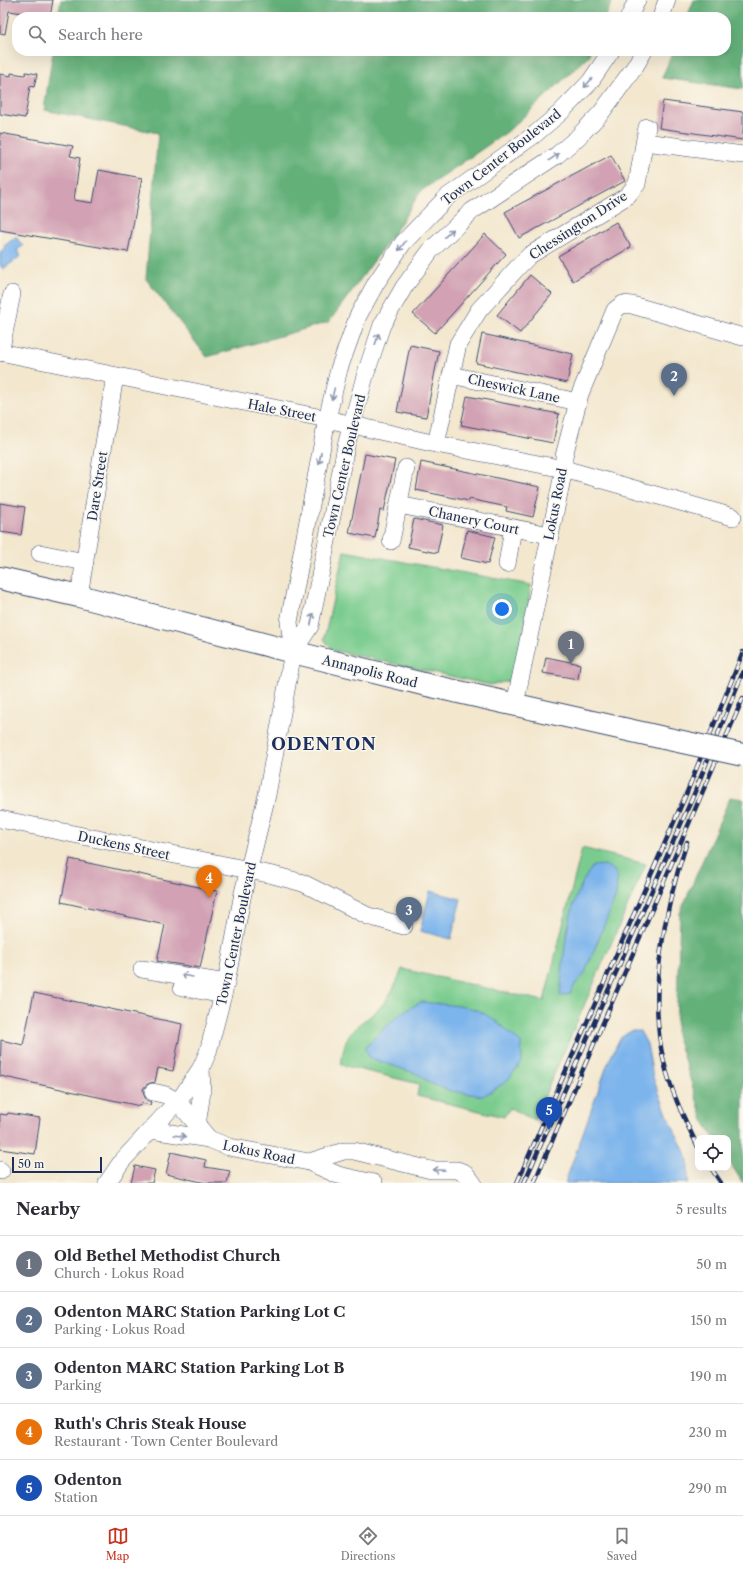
<!DOCTYPE html>
<html lang="en">
<head>
<meta charset="utf-8">
<style>
	:root { --surface:#fff; --page:#f7f7f7; --text:#2b2b33; --muted:#7c7c81; --line:#e1e1e2; --accent:#c8321e }
	body { margin:0; font-family:"Libre Caslon Text",serif; background:var(--page); color:var(--text) }
	.controls { position:absolute; right:12px; bottom:12px; display:grid; overflow:hidden; border-radius:8px; box-shadow:0 4px 16px #0002 }
	.controls button { width:36px; height:36px; display:grid; place-items:center; padding:0; border:0; border-bottom:1px solid var(--line); background:var(--surface); color:var(--text); font:20px sans-serif }
	.scale { position:absolute; left:12px; bottom:10px; width:90px; box-sizing:border-box; padding-left:4px; border:2px solid #1b2f5e; border-top:0; font-size:11px; line-height:14px; white-space:nowrap; color:#1b2f5e; -webkit-text-stroke:3px #fbf7ec; paint-order:stroke }
	.you { position:absolute; left:502px; top:609px; width:14px; height:14px; margin:-10px; border:3px solid #fff; border-radius:50%; background:#1a73e8; box-shadow:0 0 0 6px #1a73e833 }
	.badge { display:grid; place-items:center; width:26px; height:26px; border-radius:50%; background:var(--accent); color:#fff; font-size:13px; font-weight:700 }
	.pin { position:absolute; translate:-50% -33px; filter:drop-shadow(0 1px 2px #0008) }
	.pin::after { content:''; position:absolute; top:21px; width:14px; height:12px; background:inherit; clip-path:polygon(0 0,100% 0,50% 100%) }
	.list { margin:0; padding:0; list-style:none }
	h2 { display:flex; justify-content:space-between; align-items:center; height:52px; margin:0; padding:0 16px; font-size:17px }
	h2 small { font-size:13px; font-weight:400; color:var(--muted) }
	.list li { display:grid; grid-template-columns:26px 1fr auto; gap:12px; align-items:center; box-sizing:border-box; height:56px; padding:0 16px; border-top:1px solid var(--line) }
	.list b { display:block; font-size:15px; white-space:nowrap }
	.list p { margin:0; font-size:13px; white-space:nowrap; color:var(--muted) }
	.list em { font-size:13px; font-style:normal; color:var(--muted) }
	.icon { flex:none; width:22px; height:22px; fill:none; stroke:currentColor; stroke-width:2; stroke-linecap:round; stroke-linejoin:round }
	.map { position:relative; flex:none; width:743px; height:1183px; overflow:hidden }
	.search { position:absolute; background:var(--surface); box-shadow:0 4px 16px #0002; left:12px; right:12px; top:12px; height:44px; display:flex; align-items:center; gap:10px; box-sizing:border-box; padding:0 14px; border-radius:16px; color:var(--muted); font-size:15px }
	.sheet { height:332px; background:var(--surface) }
	nav { display:flex; justify-content:space-around; align-items:center; box-sizing:border-box; height:56px; border-top:1px solid var(--line); background:var(--surface); font-size:11px; color:var(--muted) }
	nav a { display:grid; justify-items:center; gap:2px }
	nav .on { color:var(--accent) }
	.map>svg:first-child { display:block }
	.green { fill:#7acc8e; stroke:#4a7e76 }
	.forest { fill:#63b079; stroke:#3f706c }
	.water { fill:#7cb4ec; stroke:#4c72a5 }
	.building { fill:#d2a2b4 }
	.lines { fill:none; stroke-linecap:round; stroke-linejoin:round }
	.minor-casing { stroke:#3b4b6f; stroke-width:18 }
	.major-casing { stroke:#3b4b6f; stroke-width:24 }
	.minor { stroke:#fff; stroke-width:17 }
	.major { stroke:#fff; stroke-width:22 }
	.rail-casing { stroke:#1b2f5e; stroke-width:4.5 }
	.rail { stroke:#fbf7ec; stroke-width:3; stroke-dasharray:9; stroke-linecap:butt }
	.major-bridge-casing { stroke:#3b4b6f; stroke-width:24; stroke-linecap:butt }
	.major-bridge { stroke:#fff; stroke-width:22 }
	.oneway { stroke:#8d97ae }
	.labels { text-anchor:middle; dominant-baseline:central; stroke-width:3; stroke-linejoin:round; paint-order:stroke }
	.street-label { font-size:13px; fill:#1b2f5e; stroke:#fbf7ec }
	.district-label { font-size:17px; font-weight:bold; letter-spacing:1px; fill:#1b2f5e; stroke:#fbf7ec }
</style>
</head>
<body>
<div class="map">
<svg width="743" height="1183" viewBox="0 0 743 1183">
	<rect width="100%" height="100%" fill="#fbf7ec"/>
	<filter id="ink" filterUnits="userSpaceOnUse"><feTurbulence type="fractalNoise" baseFrequency=".025" numOctaves="2"/><feDisplacementMap in="SourceGraphic" scale="8" xChannelSelector="R" yChannelSelector="G"/><feConvolveMatrix kernelMatrix="1 2 1 2 8 2 1 2 1" color-interpolation-filters="sRGB"/></filter>
	<filter id="wash" filterUnits="userSpaceOnUse"><feTurbulence type="fractalNoise" baseFrequency=".012" numOctaves="4" result="noise"/><feDisplacementMap in="SourceGraphic" scale="16" xChannelSelector="R" yChannelSelector="G"/><feGaussianBlur stdDeviation="0.9" result="paint"/><feColorMatrix in="noise" values="0 0 0 0 0 0 0 0 0 0 0 0 0 0 0 0 0 1.4 0 .05"/><feComposite in="paint" operator="in"/></filter>
	<g filter="url(#wash)">
		<rect width="100%" height="100%" fill="#f3e7ce"/>
		<g class="green">
			<polygon points="344,551 531,585 519,665 509,681 490,685 332,650 324,639"/>
			<path d="M582,848l64,16 -112,256 -24,-12 -6,9 -87,-21 2,-12 -78,-19c1,-7 2,-17 5,-24 5,-13 18,-20 28,-28 14,-12 21,-27 28,-44l142,32z"/>
		</g>
		<g class="forest">
			<polygon points="61,0 613,0 605,17 58,17"/>
			<polygon points="694,0 743,0 743,89 662,78 673,51 726,51 726,17 687,17"/>
			<polygon points="53,51 590,51 588,57 507,132 421,191 393,235 329,322 207,357 146,279 158,133 44,110"/>
			<polygon points="730,797 743,799 743,1183 728,1160 728,1138 714,1138 703,1120 676,1034 680,913"/>
		</g>
		<g class="water">
			<polygon points="16,237 23,246 17,250 21,256 3,269 0,265 0,252 5,248 4,246"/>
			<path d="M605,865l10,6 2,8 -1,17 -32,79 -8,8 -6,11 -10,2c4,-42 6,-96 33,-130z"/>
			<polygon points="430,891 461,899 451,939 420,931"/>
			<path d="M421,1002c16,2 44,3 58,9 14,6 31,22 42,32l1,19 -16,20 -23,14 -32,-5 -21,-8 -10,-8 -50,-17 -5,-10 13,-14 23,-21z"/>
			<polygon points="631,1031 640,1031 647,1044 653,1077 667,1114 688,1159 688,1183 565,1183 608,1063 620,1038"/>
		</g>
		<g id="blocks">
			<g class="building">
				<polygon points="0,0 53,0 50,17 9,11 5,34 0,33"/>
				<polygon points="26,72 37,74 34,87 30,86 25,118 0,114 0,74 11,76 11,73 25,75"/>
				<polygon points="663,101 743,112 743,140 659,128"/>
				<polygon points="0,133 73,146 70,156 80,158 74,200 93,203 99,170 142,178 128,252 0,230"/>
				<polygon points="611,155 625,181 519,238 505,212"/>
				<polygon points="616,222 631,247 573,281 558,256"/>
				<polygon points="485,234 506,254 435,333 413,314"/>
				<polygon points="530,275 552,294 520,333 497,315"/>
				<polygon points="482,334 573,354 567,383 476,363"/>
				<polygon points="410,345 439,351 426,417 397,412"/>
				<polygon points="467,396 559,414 553,443 461,425"/>
				<polygon points="365,454 395,460 384,511 380,510 375,538 349,533"/>
				<polygon points="421,462 540,487 533,517 506,511 507,507 469,499 469,501 416,490"/>
				<polygon points="0,503 25,507 21,535 0,532"/>
				<polygon points="414,519 443,525 437,553 408,547"/>
				<polygon points="467,530 495,537 488,564 461,558"/>
				<polygon points="546,657 580,664 578,679 543,673"/>
				<polygon points="70,859 217,891 200,968 157,961 165,925 61,902"/>
				<polygon points="34,993 182,1024 173,1071 158,1068 155,1082 150,1083 146,1085 143,1089 144,1095 146,1100 151,1102 150,1105 141,1103 140,1106 0,1076 1,1040 23,1045"/>
				<polygon points="8,1113 40,1118 35,1154 0,1149 0,1114 7,1115"/>
				<polygon points="171,1152 206,1160 205,1167 230,1171 227,1183 206,1183 166,1174"/>
				<polygon points="135,1166 155,1170 152,1183 131,1183"/>
			</g>
		</g>
	</g>
	<g filter="url(#ink)">
		<use href="#blocks" fill-opacity="0" stroke="#3b4b6f" stroke-width="1"/>
		<g class="lines">
			<defs>
				<g id="minor">
					<polyline points="629,17 637,0"/>
					<polyline points="661,17 667,0"/>
					<polyline points="645,142 743,155"/>
					<polyline points="0,352 327,419 436,444 564,469 733,517"/>
					<polyline points="0,353 12,294"/>
					<polyline points="451,375 578,402"/>
					<polyline points="436,444 458,344 479,310 518,267 530,255 627,196 637,184 647,127"/>
					<polyline points="399,505 549,535"/>
					<polyline points="391,541 406,468"/>
					<polyline points="40,553 85,562"/>
					<polyline points="507,564 513,528"/>
					<polyline points="79,596 115,376"/>
					<polyline points="293,652 310,626 346,446 365,376 382,325 404,287 431,250 472,211 557,155 577,138 601,113 634,68 644,51"/>
					<polyline points="515,704 564,469 564,456 580,394 615,310 623,304 632,305 743,337"/>
					<polyline points="0,819 273,875 303,883 368,916 404,926"/>
					<polyline points="142,969 226,983"/>
					<polyline points="182,987 223,995"/>
					<polyline points="153,1092 166,1095 178,1102 209,1139 229,1147 309,1162 338,1175 374,1183"/>
					<polyline points="197,1125 202,1092 201,1068"/>
					<polyline points="151,1130 209,1139"/>
					<polyline points="309,1162 344,1151 354,1151 431,1170 457,1170 465,1173 473,1183"/>
					<polyline points="0,1170 1,1171"/>
					<polyline points="107,1183 122,1161 183,1095 201,1068 208,1052 226,983 243,893 267,795 293,652 289,622 327,419 339,369 358,316 376,283 403,243 447,197 534,135 560,113 590,82 611,51"/>
				</g>
				<polyline id="major" points="0,578 79,596 293,652 423,684 664,738"/>
			</defs>
			<use href="#minor" class="minor-casing"/>
			<use href="#major" class="major-casing"/>
			<use href="#minor" class="minor"/>
			<use href="#major" class="major"/>
			<defs>
				<g id="rail">
					<path d="M687,842c-22,65 -40,152 -23,220 7,30 21,58 34,85"/>
					<polyline points="711,1168 721,1183"/>
					<polyline points="517,1183 687,792 743,652"/>
					<polyline points="524,1183 694,794 743,672"/>
					<polyline points="534,1183 743,698"/>
				</g>
			</defs>
			<use href="#rail" class="rail-casing"/>
			<use href="#rail" class="rail"/>
			<defs>
				<polyline id="major-bridge" points="664,738 743,755"/>
			</defs>
			<use href="#major-bridge" class="major-bridge-casing"/>
			<use href="#major-bridge" class="major-bridge"/>
		</g>
		<defs><path id="oneway-shaft" d="M-6 0H5M1.5-3L5.5 0L1.5 3" fill="none" stroke-width="1.6" stroke-linecap="round" stroke-linejoin="round"/></defs>
		<g class="oneway">
			<use href="#oneway-shaft" transform="translate(588 83) rotate(130)"/>
			<use href="#oneway-shaft" transform="translate(554 157) rotate(-35)"/>
			<use href="#oneway-shaft" transform="translate(449 233) rotate(-44)"/>
			<use href="#oneway-shaft" transform="translate(402 246) rotate(127)"/>
			<use href="#oneway-shaft" transform="translate(377 339) rotate(-72)"/>
			<use href="#oneway-shaft" transform="translate(333 394) rotate(103)"/>
			<use href="#oneway-shaft" transform="translate(320 458) rotate(101)"/>
			<use href="#oneway-shaft" transform="translate(312 619) rotate(-79)"/>
			<use href="#oneway-shaft" transform="translate(187 976) rotate(-171)"/>
			<use href="#oneway-shaft" transform="translate(180 1136) rotate(9)"/>
			<use href="#oneway-shaft" transform="translate(439 1170) rotate(-177)"/>
		</g>
	</g>
	<g class="labels">
		<g class="street-label">
			<text transform="translate(501 157) rotate(-38)">Town Center Boulevard</text>
			<text transform="translate(578 225) rotate(-33)">Chessington Drive</text>
			<text transform="translate(514 388) rotate(12)">Cheswick Lane</text>
			<text transform="translate(282 410) rotate(11)">Hale Street</text>
			<text transform="translate(344 466) rotate(-77)">Town Center Boulevard</text>
			<text transform="translate(97 486) rotate(-81)">Dare Street</text>
			<text transform="translate(555 504) rotate(-79)">Lokus Road</text>
			<text transform="translate(474 520) rotate(12)">Chanery Court</text>
			<text transform="translate(370 671) rotate(14)">Annapolis Road</text>
			<text transform="translate(124 845) rotate(12)">Duckens Street</text>
			<text transform="translate(236 934) rotate(-78)">Town Center Boulevard</text>
			<text transform="translate(259 1152) rotate(12)">Lokus Road</text>
		</g>
		<g class="district-label">
			<text x="324" y="744">ODENTON</text>
		</g>
	</g>
</svg>
<div class="controls">
<button><svg class="icon" aria-label="locate" viewBox="0 0 24 24"><circle cx="12" cy="12" r="6"/><path d="M12 2v4M12 18v4M2 12h4M18 12h4"/></svg></button>
</div>
<div class="scale">50 m</div>
<div class="you"></div>
<div class="pin badge" style="left:571px;top:664px;background:#6b7280">1</div>
<div class="pin badge" style="left:674px;top:396px;background:#5c6f8a">2</div>
<div class="pin badge" style="left:409px;top:930px;background:#5c6f8a">3</div>
<div class="pin badge" style="left:209px;top:898px;background:#e8710a">4</div>
<div class="pin badge" style="left:549px;top:1130px;background:#1a4fb4">5</div>
<div class="search"><svg class="icon" aria-label="search" viewBox="0 0 24 24"><circle cx="10" cy="10" r="6"/><path d="M15 15l6 6"/></svg>Search here</div>
</div>
<section class="sheet">
<h2>Nearby<small>5 results</small></h2>
<ul class="list">
<li><span class="badge" style="background:#6b7280">1</span><div><b>Old Bethel Methodist Church</b><p>Church · Lokus Road</p></div><em>50 m</em></li>
<li><span class="badge" style="background:#5c6f8a">2</span><div><b>Odenton MARC Station Parking Lot C</b><p>Parking · Lokus Road</p></div><em>150 m</em></li>
<li><span class="badge" style="background:#5c6f8a">3</span><div><b>Odenton MARC Station Parking Lot B</b><p>Parking</p></div><em>190 m</em></li>
<li><span class="badge" style="background:#e8710a">4</span><div><b>Ruth's Chris Steak House</b><p>Restaurant · Town Center Boulevard</p></div><em>230 m</em></li>
<li><span class="badge" style="background:#1a4fb4">5</span><div><b>Odenton</b><p>Station</p></div><em>290 m</em></li>
</ul>
</section>
<nav>
<a class="on"><svg class="icon" aria-label="map" viewBox="0 0 24 24"><path d="M3 6l6-2 6 2 6-2v14l-6 2-6-2-6 2zM9 4v14M15 6v14"/></svg>Map</a>
<a><svg class="icon" aria-label="directions" viewBox="0 0 24 24"><path d="M12 3l9 9-9 9-9-9zM9 14v-3h6M13 9l2 2-2 2"/></svg>Directions</a>
<a><svg class="icon" aria-label="saved" viewBox="0 0 24 24"><path d="M7 4h10v16l-5-4-5 4z"/></svg>Saved</a>
</nav>
</body>
</html>
